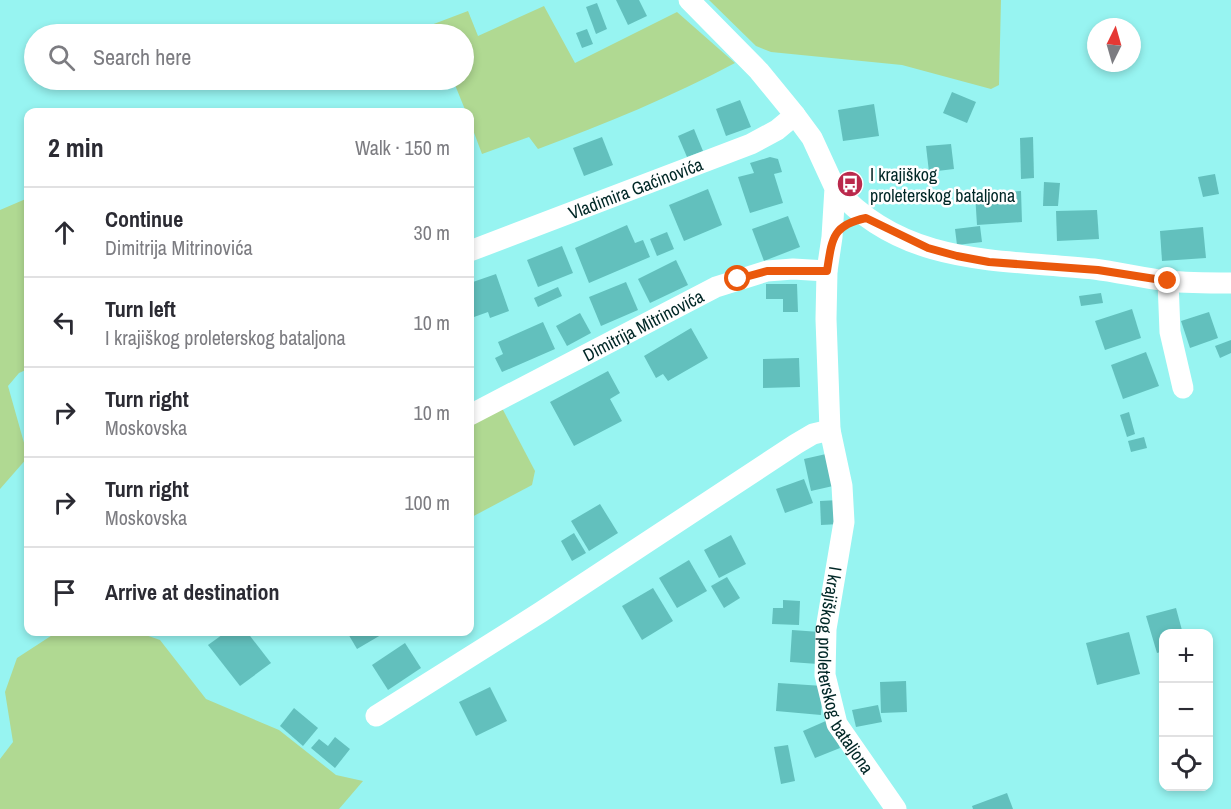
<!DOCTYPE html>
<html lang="en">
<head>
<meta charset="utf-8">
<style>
	:root { --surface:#fff; --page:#f7f7f7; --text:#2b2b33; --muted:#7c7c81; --line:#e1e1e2 }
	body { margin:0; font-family:"Archivo Narrow",sans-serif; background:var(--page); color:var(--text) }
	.controls { position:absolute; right:18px; bottom:18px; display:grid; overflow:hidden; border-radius:12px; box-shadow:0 3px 9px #0003 }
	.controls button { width:54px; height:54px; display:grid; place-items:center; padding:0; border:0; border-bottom:2px solid var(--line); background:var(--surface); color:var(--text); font:30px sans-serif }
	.compass { position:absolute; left:1087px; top:18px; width:54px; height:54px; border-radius:50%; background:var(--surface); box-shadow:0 3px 9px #0003; rotate:5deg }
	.stop { position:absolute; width:18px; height:18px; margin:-14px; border:4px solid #ea580c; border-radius:50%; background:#fff }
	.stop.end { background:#ea580c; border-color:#fff; box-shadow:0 2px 6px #0008 }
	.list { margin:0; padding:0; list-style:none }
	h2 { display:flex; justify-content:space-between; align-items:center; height:78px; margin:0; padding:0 24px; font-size:26px }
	h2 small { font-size:20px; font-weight:400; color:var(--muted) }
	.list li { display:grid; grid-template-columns:39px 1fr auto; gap:18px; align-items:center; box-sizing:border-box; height:90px; padding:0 24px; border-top:2px solid var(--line) }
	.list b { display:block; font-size:22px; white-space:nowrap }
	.list p { margin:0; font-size:20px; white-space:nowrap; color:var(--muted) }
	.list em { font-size:20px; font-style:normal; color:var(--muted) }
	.icon { flex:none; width:33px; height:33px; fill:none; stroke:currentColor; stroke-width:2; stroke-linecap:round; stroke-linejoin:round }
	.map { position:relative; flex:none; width:1231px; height:809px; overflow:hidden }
	.search { position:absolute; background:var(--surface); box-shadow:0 3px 9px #0003; left:24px; top:24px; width:450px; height:66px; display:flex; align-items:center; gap:15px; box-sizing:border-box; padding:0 21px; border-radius:33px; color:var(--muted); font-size:22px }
	.panel { position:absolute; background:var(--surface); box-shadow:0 3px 9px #0003; left:24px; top:108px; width:450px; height:528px; border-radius:12px }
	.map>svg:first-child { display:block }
	.green { fill:#b0d992 }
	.building { fill:#62c0bd }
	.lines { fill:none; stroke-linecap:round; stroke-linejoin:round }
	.minor { stroke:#fff; stroke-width:21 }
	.route { stroke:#ea580c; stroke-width:8 }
	.labels { text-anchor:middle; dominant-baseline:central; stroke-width:5; stroke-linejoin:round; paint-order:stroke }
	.poi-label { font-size:18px; fill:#002726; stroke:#fff; text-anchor:start }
	.street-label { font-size:18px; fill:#002726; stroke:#fff }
</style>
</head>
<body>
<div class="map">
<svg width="1231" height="809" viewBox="0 0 1231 809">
	<rect width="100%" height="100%" fill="#97f4f1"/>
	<g class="green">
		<polygon points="709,0 1001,0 999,85 991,89 902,65 771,52 756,46"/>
		<path d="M544,6l31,57 102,-51 58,51c-64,34 -130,61 -197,86l-9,-12 -47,17 -12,-32v-10h-4l-13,-32h11v-46h-29l-4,-9 37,-14 10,25z"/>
		<polygon points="28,198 28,369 19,373 8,386 28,457 0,489 0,210"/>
		<polygon points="501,406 535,471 532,485 470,518 470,422"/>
		<polygon points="57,632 137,632 160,640 206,699 279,730 336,775 363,781 339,809 0,809 0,759 13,742 5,692 17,658"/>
	</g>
	<g class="building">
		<polygon points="616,0 639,0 647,16 628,25"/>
		<polygon points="597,3 607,29 596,34 586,7"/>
		<polygon points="587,29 593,44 582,48 576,33"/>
		<polygon points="952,92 976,102 967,123 943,113"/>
		<polygon points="740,100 751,127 726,136 716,109"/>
		<polygon points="874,104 879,136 843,141 838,110"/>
		<polygon points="694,129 703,151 687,157 678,136"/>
		<polygon points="602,137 613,165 584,176 573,148"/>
		<polygon points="1033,137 1034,178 1021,179 1020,138"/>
		<polygon points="951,144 954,169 929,172 926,146"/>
		<polygon points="770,157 778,159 782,172 774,174 783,203 750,213 738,177 754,173 750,163"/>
		<polygon points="1215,174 1219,194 1203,197 1198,177"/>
		<polygon points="1044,182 1060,183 1058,206 1043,206"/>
		<polygon points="708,189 722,225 684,241 669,205"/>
		<polygon points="1021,191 1022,222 977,225 975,193"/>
		<polygon points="1097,210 1099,239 1057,241 1056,211"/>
		<polygon points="788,216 800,247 764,261 752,229"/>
		<polygon points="627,225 635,243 643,240 650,257 589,283 575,248"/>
		<polygon points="980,226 982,242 957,245 955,229"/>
		<polygon points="1203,227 1206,258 1162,261 1160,231"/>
		<polygon points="667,232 674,249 657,256 650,239"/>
		<polygon points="562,246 573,273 538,287 527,260"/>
		<polygon points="676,260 688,285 650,303 638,279"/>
		<polygon points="496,274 509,311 490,318 488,312 474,317 470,303 470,283"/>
		<polygon points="626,282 638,310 601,326 589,297"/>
		<polygon points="766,284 797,284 798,312 783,312 783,299 766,299"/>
		<polygon points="558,287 562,296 538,307 534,298"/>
		<polygon points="1101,293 1103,303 1081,306 1079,296"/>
		<polygon points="1132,309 1141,338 1105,350 1095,321"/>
		<polygon points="1209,312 1218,338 1190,348 1181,321"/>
		<polygon points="580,313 591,333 567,346 556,326"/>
		<polygon points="543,322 555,349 502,372 495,358 503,354 498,342"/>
		<polygon points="691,328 708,358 668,381 663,374 656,378 644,356"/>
		<polygon points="1231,340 1231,353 1220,358 1215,346"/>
		<polygon points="1146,352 1159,386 1123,399 1111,365"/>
		<polygon points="799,358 800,387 763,388 763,359"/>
		<polygon points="608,371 620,393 610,399 622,421 574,446 550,402"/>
		<polygon points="1129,412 1135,434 1127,437 1120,415"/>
		<polygon points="1144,437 1147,448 1131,452 1128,441"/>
		<polygon points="826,454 833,486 811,491 804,459"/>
		<polygon points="804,479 813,503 785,513 776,489"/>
		<polygon points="839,500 840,524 821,525 820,501"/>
		<polygon points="600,504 618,533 589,551 571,521"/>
		<polygon points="574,533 586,553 572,561 561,541"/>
		<polygon points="731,535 746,564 719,578 704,550"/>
		<polygon points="689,560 707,591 677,608 659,578"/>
		<polygon points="727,577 740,598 724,608 711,586"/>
		<polygon points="653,588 673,621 642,640 622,606"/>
		<polygon points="783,600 800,601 799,625 772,624 773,608 783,608"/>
		<polygon points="1176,608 1183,634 1164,634 1164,651 1157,653 1146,616"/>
		<polygon points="792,630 820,632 818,664 790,662"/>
		<polygon points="226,632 247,632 271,663 240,686 208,645"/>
		<polygon points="347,632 386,632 357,649"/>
		<polygon points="1129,632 1140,674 1097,685 1086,643"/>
		<polygon points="405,643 421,668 388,690 372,665"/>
		<polygon points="906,681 907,712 881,713 880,682"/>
		<polygon points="778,683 823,686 821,715 776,711"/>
		<polygon points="490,687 507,721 476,736 459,702"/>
		<polygon points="878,705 882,722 856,727 852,710"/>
		<polygon points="294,708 318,728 303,746 280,726"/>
		<polygon points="828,720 840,748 815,758 803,731"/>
		<polygon points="335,737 350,749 335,768 311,748 319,739 328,746"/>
		<polygon points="788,745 795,781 781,784 774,747"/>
		<polygon points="1007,793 1013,809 973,809 972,806"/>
	</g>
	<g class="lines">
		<g class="minor">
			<path id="s1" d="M689,0l70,71 36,44 17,23 23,50 -3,49 -5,34 -1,48 4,111 12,56 2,36 -18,107 -1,46 12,49 59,85"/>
			<path d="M835,188c69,79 165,71 259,81 24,3 48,9 73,12 21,2 43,2 64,2"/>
			<path id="s2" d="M470,251l281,-107 26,-14 18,-15"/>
			<polyline points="1168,281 1170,332 1183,388"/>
			<path id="s3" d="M470,415l246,-128 51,-16 26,-2 34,2"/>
			<polyline points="376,716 541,612 796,444 813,434 830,430"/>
		</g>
	</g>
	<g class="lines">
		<path class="route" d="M738,279l29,-8h60c5,-32 5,-46 39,-53l62,30 29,8 32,6 109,8 70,11"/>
	</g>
	<defs>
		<symbol id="bus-disc" viewBox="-11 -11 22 22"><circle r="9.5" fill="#ba294c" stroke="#fff"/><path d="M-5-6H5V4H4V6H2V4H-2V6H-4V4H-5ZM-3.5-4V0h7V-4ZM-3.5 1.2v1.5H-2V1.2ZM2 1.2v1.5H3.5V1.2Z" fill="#fff"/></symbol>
	</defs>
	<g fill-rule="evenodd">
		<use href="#bus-disc" x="835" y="169" width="30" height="30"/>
	</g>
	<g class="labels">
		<g class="poi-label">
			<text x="870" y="174">I krajiškog<tspan x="870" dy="21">proleterskog bataljona</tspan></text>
		</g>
		<g class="street-label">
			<text stroke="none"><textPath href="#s2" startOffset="177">Vladimira Gaćinovića</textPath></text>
			<text stroke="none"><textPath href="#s3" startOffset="195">Dimitrija Mitrinovića</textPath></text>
			<text stroke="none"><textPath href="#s1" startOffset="730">I krajiškog proleterskog bataljona</textPath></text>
		</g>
	</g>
</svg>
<div class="controls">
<button>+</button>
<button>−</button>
<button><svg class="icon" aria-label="locate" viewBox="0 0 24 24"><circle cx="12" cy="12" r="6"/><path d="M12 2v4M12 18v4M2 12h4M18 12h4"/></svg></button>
</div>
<svg class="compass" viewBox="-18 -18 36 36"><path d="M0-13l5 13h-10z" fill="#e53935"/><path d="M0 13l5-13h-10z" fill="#7c7c81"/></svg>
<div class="stop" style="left:738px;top:279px"></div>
<div class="stop end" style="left:1168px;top:281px"></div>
<div class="search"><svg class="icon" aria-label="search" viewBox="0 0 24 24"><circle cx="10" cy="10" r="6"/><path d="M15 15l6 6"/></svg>Search here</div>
<section class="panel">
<h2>2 min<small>Walk · 150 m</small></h2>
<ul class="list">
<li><svg class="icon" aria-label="ahead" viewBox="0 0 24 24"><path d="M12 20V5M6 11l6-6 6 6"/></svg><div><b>Continue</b><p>Dimitrija Mitrinovića</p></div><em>30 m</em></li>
<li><svg class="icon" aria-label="left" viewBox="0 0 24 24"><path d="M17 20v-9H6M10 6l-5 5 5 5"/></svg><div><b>Turn left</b><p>I krajiškog proleterskog bataljona</p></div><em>10 m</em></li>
<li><svg class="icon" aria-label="right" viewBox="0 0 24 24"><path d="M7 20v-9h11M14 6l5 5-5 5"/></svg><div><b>Turn right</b><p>Moskovska</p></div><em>10 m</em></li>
<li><svg class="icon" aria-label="right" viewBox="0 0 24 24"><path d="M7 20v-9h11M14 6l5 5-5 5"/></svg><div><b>Turn right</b><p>Moskovska</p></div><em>100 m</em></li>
<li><svg class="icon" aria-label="arrive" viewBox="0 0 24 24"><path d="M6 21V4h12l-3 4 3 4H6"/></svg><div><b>Arrive at destination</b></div></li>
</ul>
</section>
</div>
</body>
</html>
